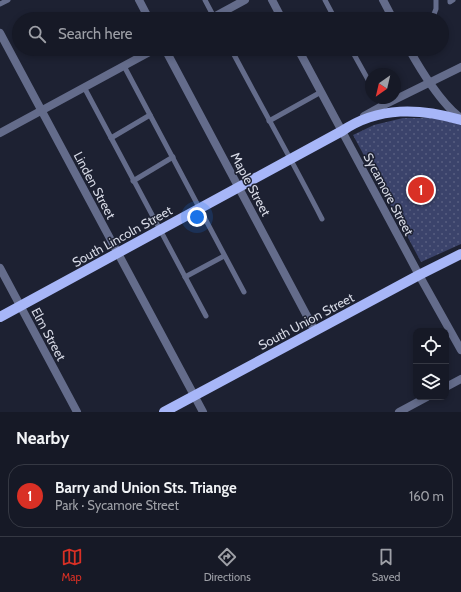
<!DOCTYPE html>
<html lang="en">
<head>
<meta charset="utf-8">
<style>
	:root { --surface:#161926; --page:#232632; --text:#f1f3f6; --muted:#9ea0a7; --line:#353843; --accent:#d93025 }
	body { margin:0; font-family:Cabin,sans-serif; background:var(--page); color:var(--text) }
	.controls { position:absolute; right:12px; bottom:12px; display:grid; overflow:hidden; border-radius:8px; box-shadow:0 2px 6px #0003 }
	.controls button { width:36px; height:36px; display:grid; place-items:center; padding:0; border:0; border-bottom:1px solid var(--line); background:var(--surface); color:var(--text); font:20px sans-serif }
	.compass { position:absolute; left:365px; top:68px; width:36px; height:36px; border-radius:50%; background:var(--surface); box-shadow:0 2px 6px #0003; rotate:214deg }
	.you { position:absolute; left:197px; top:217px; width:14px; height:14px; margin:-10px; border:3px solid #fff; border-radius:50%; background:#1a73e8; box-shadow:0 0 0 6px #1a73e833 }
	.badge { display:grid; place-items:center; width:26px; height:26px; border-radius:50%; background:var(--accent); color:#fff; font-size:13px; font-weight:700 }
	.pin { position:absolute; translate:-50% -50%; border:2px solid #fff; box-shadow:0 1px 4px #0006 }
	.list { margin:0; padding:0; list-style:none }
	h2 { display:flex; justify-content:space-between; align-items:center; height:52px; margin:0; padding:0 16px; font-size:17px }
	h2 small { font-size:13px; font-weight:400; color:var(--muted) }
	.list li { display:grid; grid-template-columns:26px 1fr auto; gap:12px; align-items:center; box-sizing:border-box; height:64px; margin:0 8px 8px; padding:0 8px; border:1px solid var(--line); border-radius:16px }
	.list b { display:block; font-size:15px; white-space:nowrap }
	.list p { margin:0; font-size:13px; white-space:nowrap; color:var(--muted) }
	.list em { font-size:13px; font-style:normal; color:var(--muted) }
	.icon { flex:none; width:22px; height:22px; fill:none; stroke:currentColor; stroke-width:2; stroke-linecap:round; stroke-linejoin:round }
	.map { position:relative; flex:none; width:461px; height:412px; overflow:hidden }
	.search { position:absolute; background:var(--surface); box-shadow:0 2px 6px #0003; left:12px; right:12px; top:12px; height:44px; display:flex; align-items:center; gap:10px; box-sizing:border-box; padding:0 14px; border-radius:22px; color:var(--muted); font-size:15px }
	.sheet { height:124px; background:var(--surface) }
	nav { display:flex; justify-content:space-around; align-items:center; box-sizing:border-box; height:56px; border-top:1px solid var(--line); background:var(--surface); font-size:11px; color:var(--muted) }
	nav a { display:grid; justify-items:center; gap:2px }
	nav .on { color:var(--accent) }
	.map>svg:first-child { display:block }
	.park { fill:url(#park-dots) }
	.lines { fill:none; stroke-linecap:round; stroke-linejoin:round }
	.lane { stroke:#646c8b; stroke-width:5 }
	.street { stroke:#646c8b; stroke-width:8 }
	.primary { stroke:#a7b6f8; stroke-width:10 }
	.labels { text-anchor:middle; dominant-baseline:central; stroke-width:3; stroke-linejoin:round; paint-order:stroke }
	.street-label { font-size:13px; fill:#d5d8e4; stroke:#1d2132 }
</style>
</head>
<body>
<div class="map">
<svg width="461" height="412" viewBox="0 0 461 412">
	<defs>
		<pattern id="park-dots" width="8" height="8" patternUnits="userSpaceOnUse"><rect width="8" height="8" fill="#3b436b"/><path d="M2 2h.1M6 6h.1" fill="none" stroke="#565d80" stroke-width="1.8" stroke-linecap="round"/></pattern>
	</defs>
	<rect width="100%" height="100%" fill="#1d2132"/>
	<polygon class="park" points="403,118 434,118 461,125 461,244 421,262 353,135 374,125"/>
	<g class="lines">
		<g class="lane">
			<polyline points="205,0 215,19"/>
			<polyline points="325,0 335,19"/>
			<polyline points="450,0 450,2 453,0"/>
			<polyline points="0,4 8,0"/>
			<polyline points="432,19 436,9 436,0"/>
			<path d="M231,49c30,57 62,113 91,170"/>
			<polyline points="351,49 371,85"/>
			<polyline points="124,66 244,292"/>
			<polyline points="84,87 206,316"/>
			<polyline points="378,98 382,106"/>
			<polyline points="269,121 321,92"/>
			<polyline points="111,138 150,115"/>
			<polyline points="133,181 173,157"/>
			<polyline points="185,277 224,256"/>
		</g>
		<g class="street">
			<polyline points="139,0 149,19"/>
			<polyline points="272,0 282,19"/>
			<polyline points="383,0 393,19"/>
			<polyline points="210,19 245,0"/>
			<polyline points="0,33 203,412"/>
			<polyline points="165,49 315,331"/>
			<polyline points="298,49 419,275 461,350"/>
			<path d="M409,49c11,20 33,56 52,69"/>
			<polyline points="364,116 382,106 461,67"/>
			<polyline points="0,133 155,49"/>
			<polyline points="0,268 77,412"/>
			<polyline points="446,387 461,379"/>
			<polyline points="399,412 427,397"/>
		</g>
		<g class="primary">
			<path d="M0,317l342,-186c37,-25 78,-23 119,-11"/>
			<polyline points="164,412 419,275 461,254"/>
		</g>
	</g>
	<g class="labels">
		<g class="street-label">
			<text transform="translate(251 184) rotate(62)">Maple Street</text>
			<text transform="translate(95 185) rotate(62)">Linden Street</text>
			<text transform="translate(389 194) rotate(62)">Sycamore Street</text>
			<text transform="translate(122 236) rotate(-29)">South Lincoln Street</text>
			<text transform="translate(306 321) rotate(-28)">South Union Street</text>
			<text transform="translate(49 334) rotate(62)">Elm Street</text>
		</g>
	</g>
</svg>
<div class="controls">
<button><svg class="icon" aria-label="locate" viewBox="0 0 24 24"><circle cx="12" cy="12" r="6"/><path d="M12 2v4M12 18v4M2 12h4M18 12h4"/></svg></button>
<button><svg class="icon" aria-label="layers" viewBox="0 0 24 24"><path d="M12 4l9 5-9 5-9-5zM3 14l9 5 9-5"/></svg></button>
</div>
<svg class="compass" viewBox="-18 -18 36 36"><path d="M0-13l5 13h-10z" fill="#e53935"/><path d="M0 13l5-13h-10z" fill="#9ea0a7"/></svg>
<div class="you"></div>
<div class="pin badge" style="left:421px;top:190px">1</div>
<div class="search"><svg class="icon" aria-label="search" viewBox="0 0 24 24"><circle cx="10" cy="10" r="6"/><path d="M15 15l6 6"/></svg>Search here</div>
</div>
<section class="sheet">
<h2>Nearby<small></small></h2>
<ul class="list">
<li><span class="badge">1</span><div><b>Barry and Union Sts. Triange</b><p>Park · Sycamore Street</p></div><em>160 m</em></li>
</ul>
</section>
<nav>
<a class="on"><svg class="icon" aria-label="map" viewBox="0 0 24 24"><path d="M3 6l6-2 6 2 6-2v14l-6 2-6-2-6 2zM9 4v14M15 6v14"/></svg>Map</a>
<a><svg class="icon" aria-label="directions" viewBox="0 0 24 24"><path d="M12 3l9 9-9 9-9-9zM9 14v-3h6M13 9l2 2-2 2"/></svg>Directions</a>
<a><svg class="icon" aria-label="saved" viewBox="0 0 24 24"><path d="M7 4h10v16l-5-4-5 4z"/></svg>Saved</a>
</nav>
</body>
</html>
